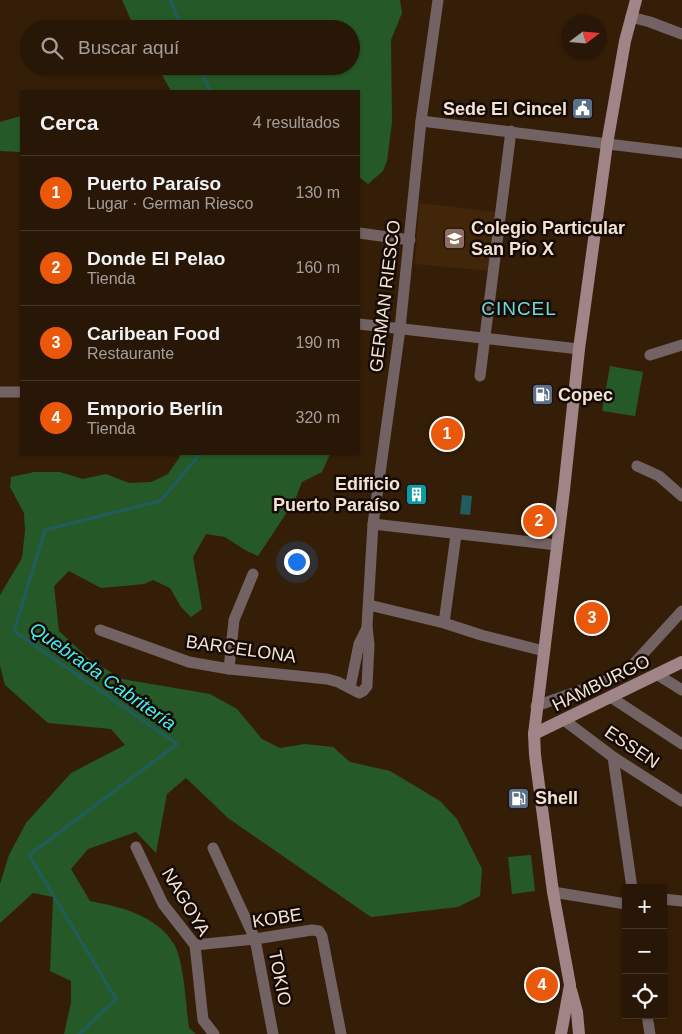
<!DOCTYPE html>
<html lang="es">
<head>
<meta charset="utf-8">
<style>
	:root { --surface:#281606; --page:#342314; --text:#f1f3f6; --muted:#a59f9b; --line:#443528; --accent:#ea580c }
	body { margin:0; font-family:Helvetica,sans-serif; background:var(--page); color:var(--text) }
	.controls { position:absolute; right:15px; bottom:15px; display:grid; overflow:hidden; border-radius:0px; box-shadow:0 1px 4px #0004 }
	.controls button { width:45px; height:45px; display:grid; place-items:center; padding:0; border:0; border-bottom:1px solid var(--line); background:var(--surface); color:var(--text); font:25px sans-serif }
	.compass { position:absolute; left:562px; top:15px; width:45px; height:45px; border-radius:50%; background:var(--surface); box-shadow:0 1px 4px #0004; rotate:74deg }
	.you { position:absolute; left:296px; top:561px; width:18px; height:18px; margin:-12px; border:4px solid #fff; border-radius:50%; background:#1a73e8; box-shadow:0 0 0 8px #1a73e833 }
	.badge { display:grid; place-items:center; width:32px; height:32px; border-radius:50%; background:var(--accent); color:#fff; font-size:16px; font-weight:700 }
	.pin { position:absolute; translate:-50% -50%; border:2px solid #fff; box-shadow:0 1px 5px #0006 }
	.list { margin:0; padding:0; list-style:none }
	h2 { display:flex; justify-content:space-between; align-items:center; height:65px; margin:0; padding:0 20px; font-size:21px }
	h2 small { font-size:16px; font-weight:400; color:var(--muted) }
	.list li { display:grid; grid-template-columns:32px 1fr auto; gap:15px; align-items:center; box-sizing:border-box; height:75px; padding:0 20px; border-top:1px solid var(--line) }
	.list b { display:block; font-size:19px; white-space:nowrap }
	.list p { margin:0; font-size:16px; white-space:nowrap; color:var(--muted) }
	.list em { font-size:16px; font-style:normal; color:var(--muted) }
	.icon { flex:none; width:28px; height:28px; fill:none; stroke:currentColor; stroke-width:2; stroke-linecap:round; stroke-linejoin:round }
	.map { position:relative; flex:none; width:682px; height:1034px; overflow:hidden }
	.search { position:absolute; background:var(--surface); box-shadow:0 1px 4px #0004; left:20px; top:20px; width:340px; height:55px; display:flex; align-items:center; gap:12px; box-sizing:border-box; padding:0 18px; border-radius:28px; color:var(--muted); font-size:19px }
	.panel { position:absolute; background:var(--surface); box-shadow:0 1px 4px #0004; left:20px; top:90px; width:340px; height:365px; border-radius:0px }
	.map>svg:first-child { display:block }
	.built { fill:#42260a }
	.green { fill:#255a28 }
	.water { fill:#205c5e }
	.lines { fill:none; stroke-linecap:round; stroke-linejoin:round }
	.stream { stroke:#205c5e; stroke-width:3 }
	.street { stroke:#736264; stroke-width:11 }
	.secondary { stroke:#a08588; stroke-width:12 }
	.labels { text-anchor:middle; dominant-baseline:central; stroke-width:5; stroke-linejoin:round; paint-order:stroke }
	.poi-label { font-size:18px; font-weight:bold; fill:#f2e3d6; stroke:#150b04; text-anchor:start }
	.street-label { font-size:18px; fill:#f2e3d6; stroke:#150b04 }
	.neighbourhood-label { font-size:19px; letter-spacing:1px; fill:#6bd8db; stroke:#150b04 }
	.water-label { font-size:19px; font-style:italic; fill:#45ebf0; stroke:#150b04 }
</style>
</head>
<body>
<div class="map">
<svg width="682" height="1034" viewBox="0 0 682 1034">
	<rect width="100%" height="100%" fill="#351e08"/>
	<polygon class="built" points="419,203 497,212 491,271 415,264"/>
	<g class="green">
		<polygon points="122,0 400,0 402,13 391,40 392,122 387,161 383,171 368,184 359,177 359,91 171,91 157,66 351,66 351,29 135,29"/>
		<polygon points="21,116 21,152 0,151 0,122"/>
		<polygon points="610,366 643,372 635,416 602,411"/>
		<path d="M180,454h150l-8,18 -20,10 -7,18 -37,56 -13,-6 -20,-13 -19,-3 -13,23 9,52 -11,8 -10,-10 -11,-19 -17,-8 -9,4 -43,4 -32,-17 -15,15 5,45 29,27 34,21 88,15 27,15 25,30 18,9 25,-4 28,3 17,15 40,9 50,30 17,18 25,50 -2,27 -22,11 -87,10 -143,-99 -42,-40 -19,16 -11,59 -20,-21 -48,17 -17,20 19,32c31,6 66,14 84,43 10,17 12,62 15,84l7,6h-132l7,-31v-22l-21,-10 3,-74 -20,-4 -33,30v-39l9,-29 17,-32 45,-50 54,-28 -14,-16 -63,-6 -43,-38 -5,-19v-71l22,-37 3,-27 -1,-18 -14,-26 1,-10 23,-5h26l23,7 23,-5 23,9 22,-1 17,-8 11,-16z"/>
		<polygon points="531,855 535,891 512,894 508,857"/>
	</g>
	<polygon class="water" points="462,495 472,496 470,515 460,514"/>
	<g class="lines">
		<g class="stream">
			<polyline points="170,0 182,29"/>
			<polyline points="199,66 210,91"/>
			<polyline points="79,1034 116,999 29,855 177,744 14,631 45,530 160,501 200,454"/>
		</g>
		<g class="street">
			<polyline points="631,17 650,22 682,34"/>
			<polyline points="421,121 682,153"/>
			<polyline points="359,233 410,240"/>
			<polyline points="359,324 579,349"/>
			<polyline points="650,355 682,345"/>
			<polyline points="480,376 511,131"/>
			<polyline points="0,392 21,392"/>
			<polyline points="637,466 659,476 682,496"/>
			<polyline points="373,524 557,545"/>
			<polyline points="369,605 444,623 481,635 544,651"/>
			<polyline points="444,623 456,535"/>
			<polyline points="100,630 189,662 229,669 327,679 338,682 359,693 363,691 367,686 369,645 367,626 373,524 400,329 421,121 438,0"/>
			<polyline points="229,669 234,620 253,574"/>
			<polyline points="658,675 682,690"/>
			<polyline points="350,688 359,644 367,628"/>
			<polyline points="612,698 682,744"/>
			<polyline points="536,706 596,685 617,676 630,668 682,611"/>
			<polyline points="564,720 613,757 682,801"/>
			<polyline points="613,757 632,888"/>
			<polyline points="136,847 163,904 195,945 203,1020 214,1034"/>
			<polyline points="213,848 255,939 273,1034"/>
			<polyline points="553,892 626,904"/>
			<polyline points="663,899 682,901"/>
			<polyline points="195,945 255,939 312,930 319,931 322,936 341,1034"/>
			<polyline points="647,1015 650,1034"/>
		</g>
		<g class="secondary">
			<polyline points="534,734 682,662"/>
			<polyline points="571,990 577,1012 579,1034"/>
			<polyline points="561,1034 570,985 553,892 535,755 534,734 564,490 579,349 595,232 607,144 625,41 636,0"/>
		</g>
	</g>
	<defs>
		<symbol id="civic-square" viewBox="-11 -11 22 22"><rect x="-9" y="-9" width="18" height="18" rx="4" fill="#5c6f8a" stroke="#150b04"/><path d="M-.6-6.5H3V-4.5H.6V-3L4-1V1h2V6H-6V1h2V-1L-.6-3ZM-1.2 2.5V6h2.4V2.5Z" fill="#fff"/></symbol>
		<symbol id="school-square" viewBox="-11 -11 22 22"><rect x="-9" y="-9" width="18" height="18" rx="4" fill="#8d6e63" stroke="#150b04"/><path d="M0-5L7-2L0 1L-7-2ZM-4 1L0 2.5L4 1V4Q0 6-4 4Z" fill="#fff"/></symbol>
		<symbol id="fuel-square" viewBox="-11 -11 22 22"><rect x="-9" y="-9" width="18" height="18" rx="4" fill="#5c6f8a" stroke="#150b04"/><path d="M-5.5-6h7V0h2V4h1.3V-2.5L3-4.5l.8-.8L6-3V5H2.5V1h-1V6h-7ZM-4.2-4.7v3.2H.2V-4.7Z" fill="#fff"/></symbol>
		<symbol id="building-square" viewBox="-11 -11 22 22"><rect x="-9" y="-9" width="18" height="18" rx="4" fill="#0f9aa8" stroke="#150b04"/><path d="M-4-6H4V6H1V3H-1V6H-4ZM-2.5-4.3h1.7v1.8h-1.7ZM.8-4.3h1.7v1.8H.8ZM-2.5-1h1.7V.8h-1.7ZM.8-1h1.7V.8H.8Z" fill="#fff"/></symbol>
	</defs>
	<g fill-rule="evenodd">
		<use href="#civic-square" x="570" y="96" width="25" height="25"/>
		<use href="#school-square" x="442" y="226" width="25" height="25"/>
		<use href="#fuel-square" x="530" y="382" width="25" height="25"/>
		<use href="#building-square" x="404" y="482" width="25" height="25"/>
		<use href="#fuel-square" x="506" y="786" width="25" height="25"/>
	</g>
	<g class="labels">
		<g class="poi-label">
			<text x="567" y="109" text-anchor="end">Sede El Cincel</text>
			<text x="471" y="228">Colegio Particular<tspan x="471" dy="21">San Pío X</tspan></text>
			<text x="558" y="395">Copec</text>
			<text x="400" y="484" text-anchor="end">Edificio<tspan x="400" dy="21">Puerto Paraíso</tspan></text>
			<text x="535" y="798">Shell</text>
		</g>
		<g class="street-label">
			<text transform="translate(385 296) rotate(-83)">GERMAN RIESCO</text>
			<text transform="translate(241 649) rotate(8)">BARCELONA</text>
			<text transform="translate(601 683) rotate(-26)">HAMBURGO</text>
			<text transform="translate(632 747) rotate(34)">ESSEN</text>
			<text transform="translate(186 902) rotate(59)">NAGOYA</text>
			<text transform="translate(277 918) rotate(-9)">KOBE</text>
			<text transform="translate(280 978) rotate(79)">TOKIO</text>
		</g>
		<g class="neighbourhood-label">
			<text x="519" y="308">CINCEL</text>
		</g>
		<g class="water-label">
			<text transform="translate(103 676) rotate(35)">Quebrada Cabritería</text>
		</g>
	</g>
</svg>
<div class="controls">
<button>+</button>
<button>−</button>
<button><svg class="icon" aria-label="locate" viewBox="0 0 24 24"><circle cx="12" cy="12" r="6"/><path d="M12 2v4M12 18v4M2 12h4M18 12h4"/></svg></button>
</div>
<svg class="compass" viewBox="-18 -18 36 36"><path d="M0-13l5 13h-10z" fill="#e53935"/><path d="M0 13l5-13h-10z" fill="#a59f9b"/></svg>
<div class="you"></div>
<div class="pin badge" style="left:447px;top:434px">1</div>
<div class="pin badge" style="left:539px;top:521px">2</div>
<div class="pin badge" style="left:592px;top:618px">3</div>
<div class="pin badge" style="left:542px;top:985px">4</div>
<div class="search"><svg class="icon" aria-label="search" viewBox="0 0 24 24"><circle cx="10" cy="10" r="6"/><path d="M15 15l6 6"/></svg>Buscar aquí</div>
<section class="panel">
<h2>Cerca<small>4 resultados</small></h2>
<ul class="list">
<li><span class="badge">1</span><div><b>Puerto Paraíso</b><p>Lugar · German Riesco</p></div><em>130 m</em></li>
<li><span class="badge">2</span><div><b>Donde El Pelao</b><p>Tienda</p></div><em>160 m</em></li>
<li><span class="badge">3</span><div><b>Caribean Food</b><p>Restaurante</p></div><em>190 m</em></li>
<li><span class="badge">4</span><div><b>Emporio Berlín</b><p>Tienda</p></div><em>320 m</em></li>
</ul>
</section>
</div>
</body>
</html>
